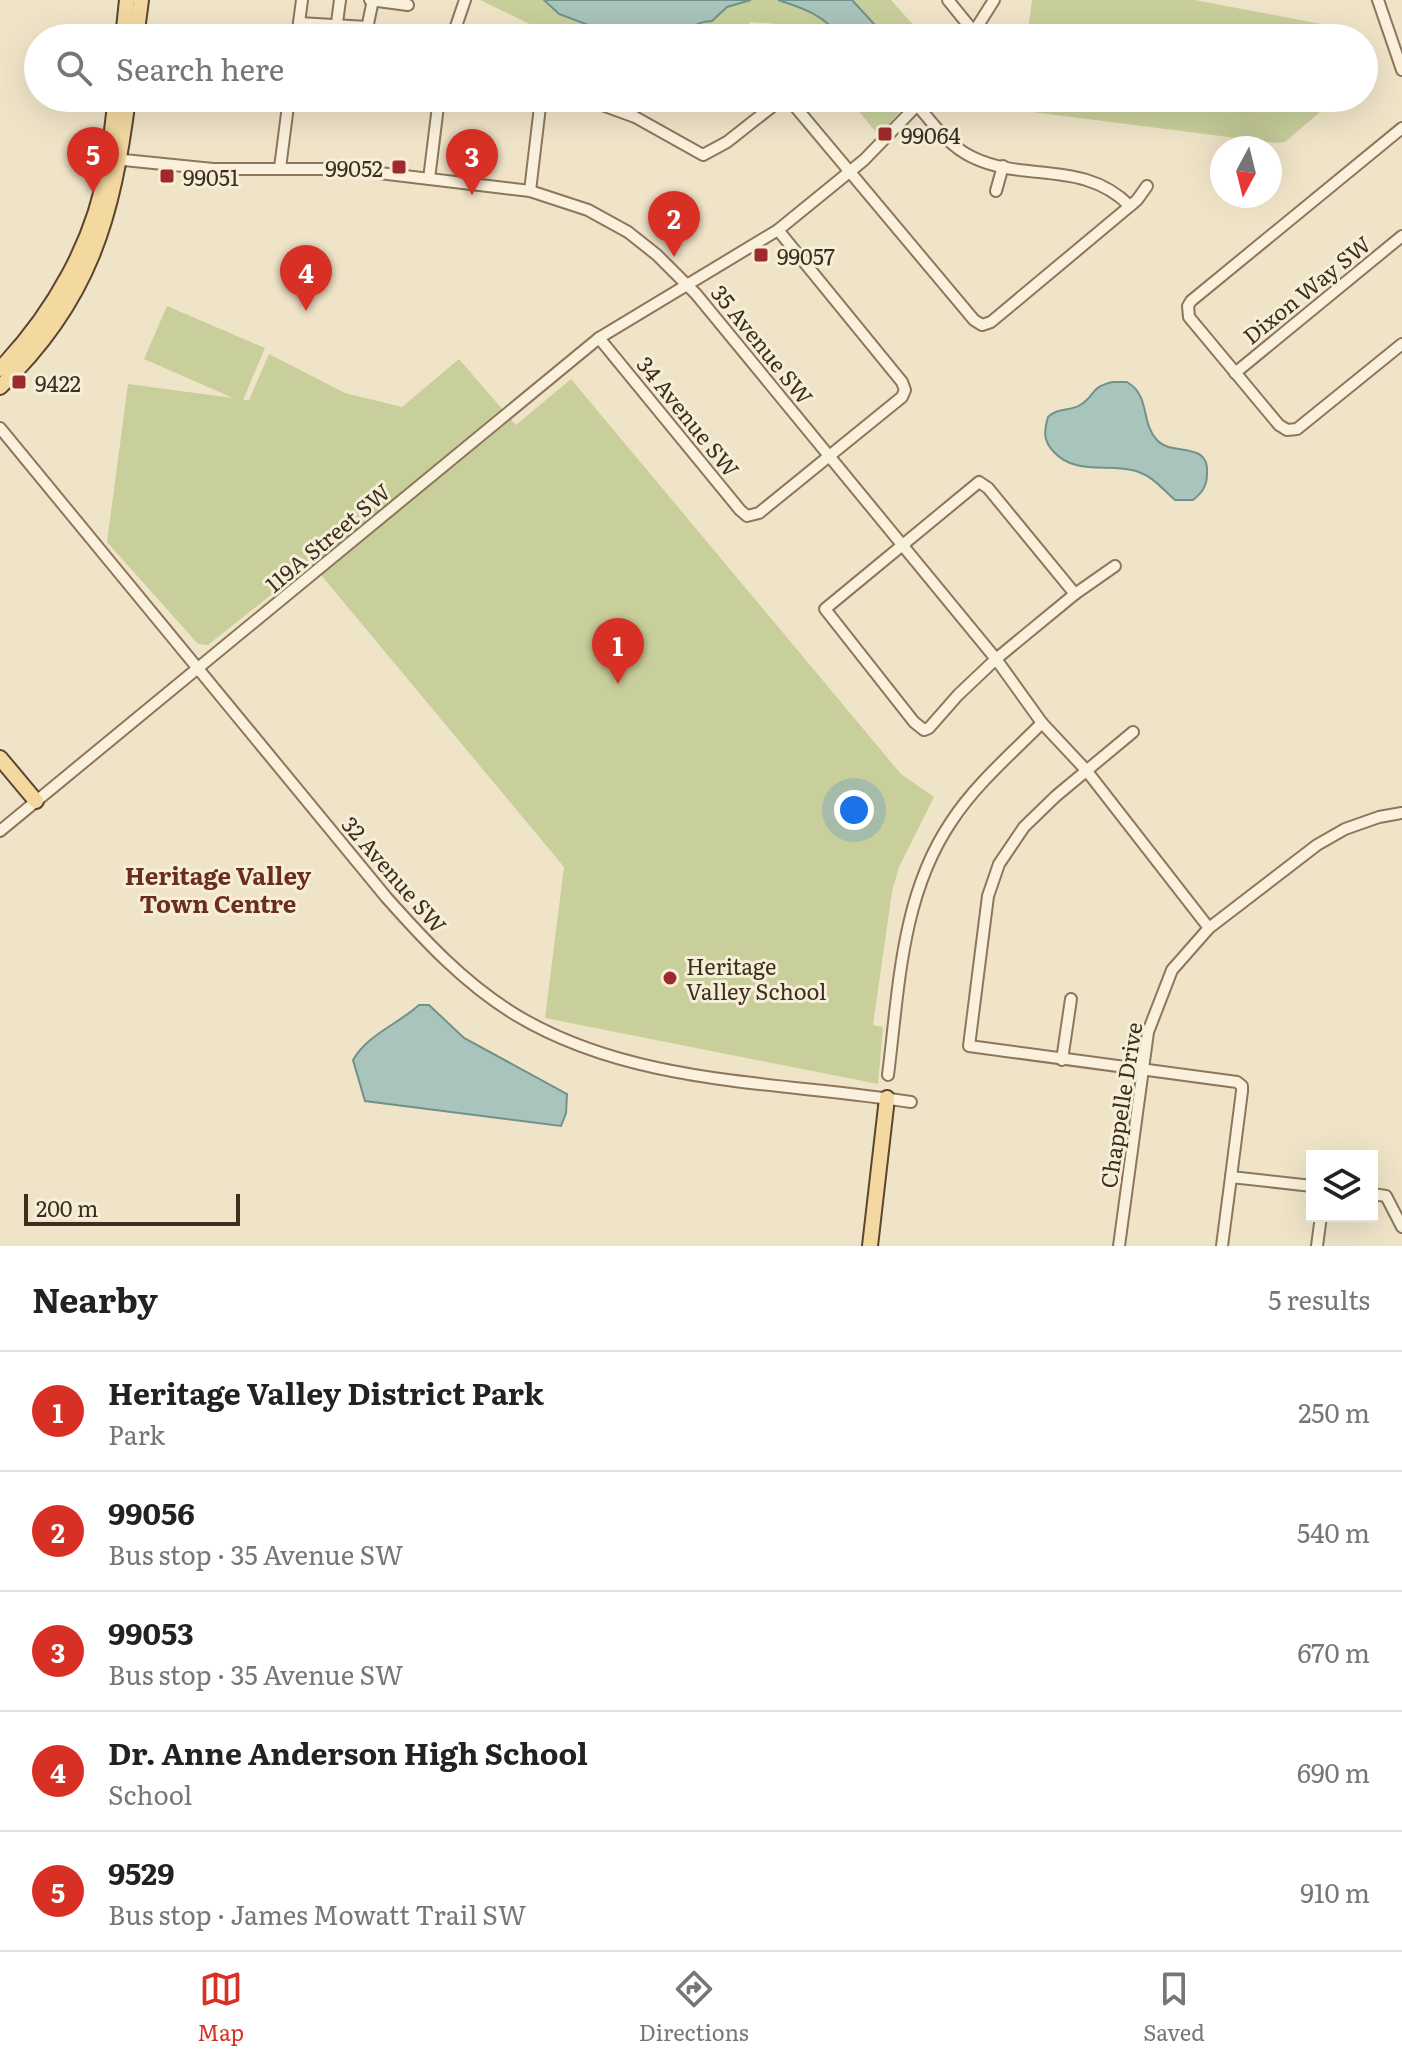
<!DOCTYPE html>
<html lang="en">
<head>
<meta charset="utf-8">
<style>
	:root { --surface:#fff; --page:#f6f6f6; --text:#222; --muted:#767676; --line:#e0e0e0; --accent:#d93025 }
	body { margin:0; font-family:Literata,serif; background:var(--page); color:var(--text) }
	.controls { position:absolute; right:24px; bottom:24px; display:grid; overflow:hidden; border-radius:0px; box-shadow:0 8px 32px #0002 }
	.controls button { width:72px; height:72px; display:grid; place-items:center; padding:0; border:0; border-bottom:2px solid var(--line); background:var(--surface); color:var(--text); font:40px sans-serif }
	.compass { position:absolute; left:1210px; top:136px; width:72px; height:72px; border-radius:50%; background:var(--surface); box-shadow:0 8px 32px #0002; rotate:187deg }
	.scale { position:absolute; left:24px; bottom:20px; width:216px; box-sizing:border-box; padding-left:8px; border:4px solid #3d2e20; border-top:0; font-size:22px; line-height:28px; white-space:nowrap; color:#3d2e20; -webkit-text-stroke:6px #f7eed8; paint-order:stroke }
	.you { position:absolute; left:854px; top:810px; width:28px; height:28px; margin:-20px; border:6px solid #fff; border-radius:50%; background:#1a73e8; box-shadow:0 0 0 12px #1a73e833 }
	.badge { display:grid; place-items:center; width:52px; height:52px; border-radius:50%; background:var(--accent); color:#fff; font-size:26px; font-weight:700 }
	.pin { position:absolute; translate:-50% -66px; filter:drop-shadow(0 2px 4px #0008) }
	.pin::after { content:''; position:absolute; top:42px; width:28px; height:24px; background:inherit; clip-path:polygon(0 0,100% 0,50% 100%) }
	.list { margin:0; padding:0; list-style:none }
	h2 { display:flex; justify-content:space-between; align-items:center; height:104px; margin:0; padding:0 32px; font-size:34px }
	h2 small { font-size:26px; font-weight:400; color:var(--muted) }
	.list li { display:grid; grid-template-columns:52px 1fr auto; gap:24px; align-items:center; box-sizing:border-box; height:120px; padding:0 32px; border-top:2px solid var(--line) }
	.list b { display:block; font-size:30px; white-space:nowrap }
	.list p { margin:0; font-size:26px; white-space:nowrap; color:var(--muted) }
	.list em { font-size:26px; font-style:normal; color:var(--muted) }
	.icon { flex:none; width:44px; height:44px; fill:none; stroke:currentColor; stroke-width:2; stroke-linecap:round; stroke-linejoin:round }
	.map { position:relative; flex:none; width:1402px; height:1246px; overflow:hidden }
	.search { position:absolute; background:var(--surface); box-shadow:0 8px 32px #0002; left:24px; right:24px; top:24px; height:88px; display:flex; align-items:center; gap:20px; box-sizing:border-box; padding:0 28px; border-radius:44px; color:var(--muted); font-size:30px }
	.sheet { height:704px; background:var(--surface) }
	nav { display:flex; justify-content:space-around; align-items:center; box-sizing:border-box; height:112px; border-top:2px solid var(--line); background:var(--surface); font-size:22px; color:var(--muted) }
	nav a { display:grid; justify-items:center; gap:4px }
	nav .on { color:var(--accent) }
	.map>svg:first-child { display:block }
	.green { fill:#c9cf9b }
	.water { fill:#a9c4bc; stroke:#6f938a; stroke-width:2 }
	.lines { fill:none; stroke-linecap:round; stroke-linejoin:round }
	.minor-casing { stroke:#8d765c; stroke-width:14 }
	.major-casing { stroke:#5b4430; stroke-width:18 }
	.minor { stroke:#faf1dc; stroke-width:10 }
	.major { stroke:#f3d9a0; stroke-width:14 }
	.poi-dot { fill:#9e2a2b; stroke:#f7eed8; stroke-width:3 }
	.labels { text-anchor:middle; dominant-baseline:central; stroke-width:6; stroke-linejoin:round; paint-order:stroke }
	.poi-label { font-size:22px; fill:#3d2e20; stroke:#f7eed8; text-anchor:start }
	.street-label { font-size:22px; fill:#3d2e20; stroke:#f7eed8 }
	.neighbourhood-label { font-size:24px; font-weight:bold; fill:#6b2e1e; stroke:#f7eed8 }
</style>
</head>
<body>
<div class="map">
<svg width="1402" height="1246" viewBox="0 0 1402 1246">
	<rect width="100%" height="100%" fill="#f0e4c8"/>
	<g class="green">
		<polygon points="480,0 891,0 925,38 800,38 789,25 751,22 730,38 559,38"/>
		<polygon points="1032,0 1195,0 1326,25 1334,28 1343,38 1027,38"/>
		<polygon points="848,98 911,98 879,136"/>
		<polygon points="1020,98 1336,98 1285,142 1275,143 1024,111"/>
		<polygon points="167,306 265,348 243,400 249,400 269,354 345,393 402,407 459,359 516,425 571,379 901,774 934,797 899,867 892,892 873,1025 883,1027 878,1084 545,1018 564,867 311,563 208,645 198,644 107,542 128,384 233,398 144,359"/>
	</g>
	<g class="water">
		<path d="M544,0h207l-24,7 -15,14c-14,1 -21,4 -25,17h-55l-25,-6 -48,-18z"/>
		<path d="M778,0h74l35,38h-48c-11,-22 -39,-31 -61,-38z"/>
		<path d="M1113,382h14c24,14 13,40 30,58 15,17 53,0 50,34 0,12 -5,19 -14,26h-18c-14,-12 -21,-23 -39,-29 -28,-8 -61,5 -83,-20 -10,-11 -9,-20 -5,-34 11,-10 21,-5 32,-12 16,-9 9,-18 33,-23z"/>
		<path d="M419,1005h10l35,33 103,56 -1,19 -5,13 -196,-25 -12,-41c14,-25 45,-36 66,-55z"/>
	</g>
	<g class="lines">
		<defs>
			<g id="minor">
				<polyline points="370,0 408,5"/>
				<polyline points="948,0 974,32"/>
				<polyline points="1378,0 1402,70"/>
				<polyline points="299,23 367,27"/>
				<polyline points="297,38 302,0"/>
				<polyline points="335,38 340,0"/>
				<polyline points="365,38 373,0"/>
				<polyline points="452,38 465,0"/>
				<polyline points="970,38 994,0"/>
				<polyline points="583,98 635,117 703,155 727,142 783,98"/>
				<path d="M788,98l186,222 8,5 9,-3 139,-116c-47,-47 -105,-23 -158,-49 -23,-11 -38,-32 -54,-51"/>
				<polyline points="1402,128 1191,301 1188,306 1189,317 1279,425 1287,430 1297,429 1402,344"/>
				<polyline points="114,159 213,169 346,169 530,191 588,210 628,232 657,255 696,294 996,659 1042,723 1086,770 1209,928"/>
				<polyline points="280,168 289,98"/>
				<polyline points="429,179 439,98"/>
				<polyline points="530,191 541,98"/>
				<polyline points="996,191 1003,166"/>
				<polyline points="1130,206 1137,200 1147,186"/>
				<polyline points="599,338 740,510 747,516 759,513 902,397 905,390 902,382 778,230"/>
				<polyline points="1235,373 1402,236"/>
				<path d="M0,428l386,469c39,44 79,87 130,118 118,71 263,66 395,87"/>
				<polygon points="979,482 988,488 1075,594 996,659 958,695 929,728 924,730 914,722 825,609"/>
				<polyline points="1075,594 1115,566"/>
				<polyline points="1133,732 1056,796 1024,827 999,864 988,896 969,1046 1237,1082 1242,1086 1242,1091 1231,1177"/>
				<polyline points="0,831 599,338 778,230 864,160 924,98"/>
				<polyline points="1062,1060 1071,999"/>
				<path d="M888,1075c11,-87 13,-179 63,-253 24,-37 60,-68 91,-99"/>
				<polyline points="1372,1194 1386,1196 1402,1227"/>
				<polyline points="1119,1246 1148,1032 1172,970 1209,928 1317,845 1345,829 1379,817 1402,813"/>
				<polyline points="1222,1246 1231,1177 1312,1186"/>
				<polyline points="1317,1246 1321,1216"/>
			</g>
			<g id="major">
				<polyline points="123,38 127,0"/>
				<polyline points="136,38 141,0"/>
				<path d="M0,369c53,-55 95,-128 107,-204 4,-22 6,-45 9,-67"/>
				<path d="M0,387c90,-86 113,-170 128,-289"/>
				<polyline points="0,758 36,801"/>
				<polyline points="870,1246 887,1098"/>
			</g>
		</defs>
		<use href="#minor" class="minor-casing"/>
		<use href="#major" class="major-casing"/>
		<use href="#minor" class="minor"/>
		<use href="#major" class="major"/>
	</g>
	<g class="poi-dot">
		<rect x="877" y="126" width="16" height="16" rx="4"/>
		<rect x="391" y="159" width="16" height="16" rx="4"/>
		<rect x="159" y="168" width="16" height="16" rx="4"/>
		<rect x="753" y="247" width="16" height="16" rx="4"/>
		<rect x="11" y="374" width="16" height="16" rx="4"/>
		<circle cx="670" cy="978" r="8"/>
	</g>
	<g class="labels">
		<g class="poi-label">
			<text x="901" y="134">99064</text>
			<text x="383" y="167" text-anchor="end">99052</text>
			<text x="183" y="176">99051</text>
			<text x="777" y="255">99057</text>
			<text x="35" y="382">9422</text>
			<text x="686" y="965">Heritage<tspan x="686" dy="25">Valley School</tspan></text>
		</g>
		<g class="street-label">
			<text transform="translate(1306 289) rotate(-39)">Dixon Way SW</text>
			<text transform="translate(763 344) rotate(51)">35 Avenue SW</text>
			<text transform="translate(689 416) rotate(51)">34 Avenue SW</text>
			<text transform="translate(327 537) rotate(-40)">119A Street SW</text>
			<text transform="translate(395 874) rotate(49)">32 Avenue SW</text>
			<text transform="translate(1120 1105) rotate(-81)">Chappelle Drive</text>
		</g>
		<g class="neighbourhood-label">
			<text x="218" y="874">Heritage Valley<tspan x="218" dy="28">Town Centre</tspan></text>
		</g>
	</g>
</svg>
<div class="controls">
<button><svg class="icon" aria-label="layers" viewBox="0 0 24 24"><path d="M12 4l9 5-9 5-9-5zM3 14l9 5 9-5"/></svg></button>
</div>
<svg class="compass" viewBox="-18 -18 36 36"><path d="M0-13l5 13h-10z" fill="#e53935"/><path d="M0 13l5-13h-10z" fill="#767676"/></svg>
<div class="scale">200 m</div>
<div class="you"></div>
<div class="pin badge" style="left:618px;top:684px">1</div>
<div class="pin badge" style="left:674px;top:257px">2</div>
<div class="pin badge" style="left:472px;top:195px">3</div>
<div class="pin badge" style="left:306px;top:311px">4</div>
<div class="pin badge" style="left:93px;top:193px">5</div>
<div class="search"><svg class="icon" aria-label="search" viewBox="0 0 24 24"><circle cx="10" cy="10" r="6"/><path d="M15 15l6 6"/></svg>Search here</div>
</div>
<section class="sheet">
<h2>Nearby<small>5 results</small></h2>
<ul class="list">
<li><span class="badge">1</span><div><b>Heritage Valley District Park</b><p>Park</p></div><em>250 m</em></li>
<li><span class="badge">2</span><div><b>99056</b><p>Bus stop · 35 Avenue SW</p></div><em>540 m</em></li>
<li><span class="badge">3</span><div><b>99053</b><p>Bus stop · 35 Avenue SW</p></div><em>670 m</em></li>
<li><span class="badge">4</span><div><b>Dr. Anne Anderson High School</b><p>School</p></div><em>690 m</em></li>
<li><span class="badge">5</span><div><b>9529</b><p>Bus stop · James Mowatt Trail SW</p></div><em>910 m</em></li>
</ul>
</section>
<nav>
<a class="on"><svg class="icon" aria-label="map" viewBox="0 0 24 24"><path d="M3 6l6-2 6 2 6-2v14l-6 2-6-2-6 2zM9 4v14M15 6v14"/></svg>Map</a>
<a><svg class="icon" aria-label="directions" viewBox="0 0 24 24"><path d="M12 3l9 9-9 9-9-9zM9 14v-3h6M13 9l2 2-2 2"/></svg>Directions</a>
<a><svg class="icon" aria-label="saved" viewBox="0 0 24 24"><path d="M7 4h10v16l-5-4-5 4z"/></svg>Saved</a>
</nav>
</body>
</html>
